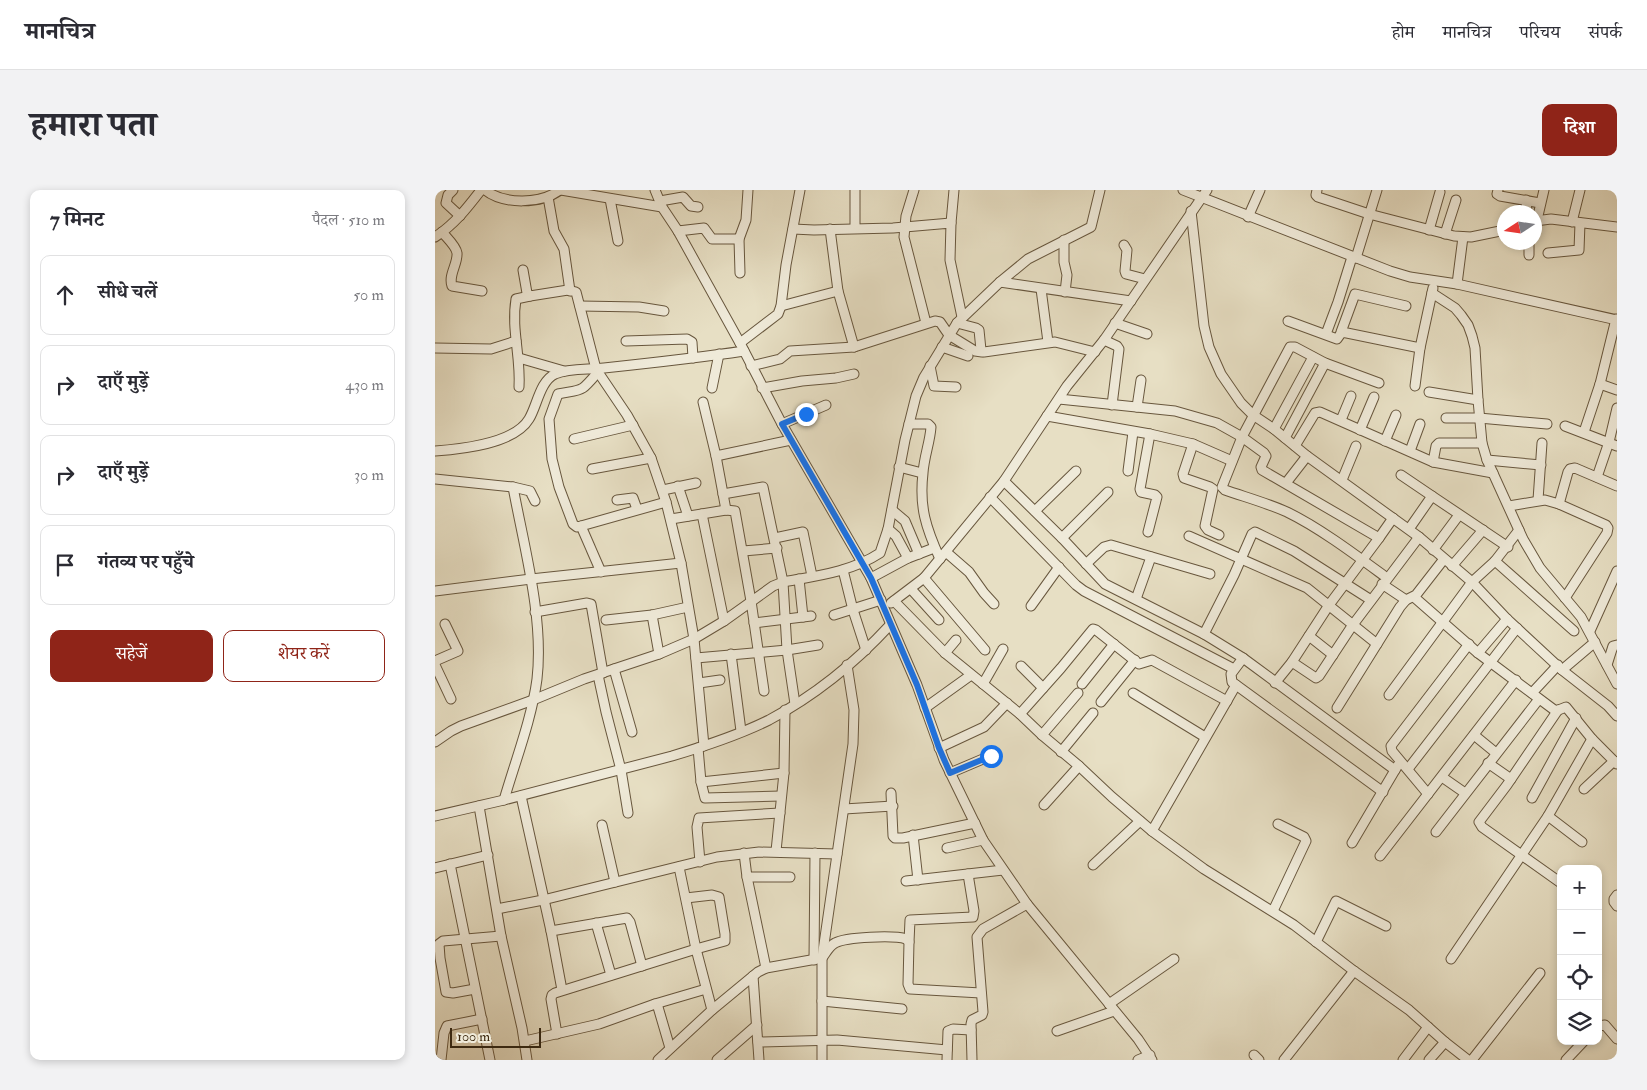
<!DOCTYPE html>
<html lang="hi">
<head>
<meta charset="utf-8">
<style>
	:root { --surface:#fff; --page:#f2f2f3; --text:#2b2b33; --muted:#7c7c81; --line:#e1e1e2; --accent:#8f2418 }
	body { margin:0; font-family:"IM FELL Double Pica","Noto Serif Devanagari",serif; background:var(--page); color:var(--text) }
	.controls { position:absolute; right:15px; bottom:15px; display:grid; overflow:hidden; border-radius:10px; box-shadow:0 2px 8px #0003 }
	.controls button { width:45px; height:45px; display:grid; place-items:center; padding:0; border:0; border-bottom:1px solid var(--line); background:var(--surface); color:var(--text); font:25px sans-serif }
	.compass { position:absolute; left:1062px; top:15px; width:45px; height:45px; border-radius:50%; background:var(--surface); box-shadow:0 2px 8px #0003; rotate:258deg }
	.scale { position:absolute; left:15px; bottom:12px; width:91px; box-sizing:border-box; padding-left:5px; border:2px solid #3e2a11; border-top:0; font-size:14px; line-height:18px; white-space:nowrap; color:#3e2a11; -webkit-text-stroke:4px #efead9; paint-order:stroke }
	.stop { position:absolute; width:15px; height:15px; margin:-11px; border:4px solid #1a73e8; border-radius:50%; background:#fff }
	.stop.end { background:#1a73e8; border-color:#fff; box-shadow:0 1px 5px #0008 }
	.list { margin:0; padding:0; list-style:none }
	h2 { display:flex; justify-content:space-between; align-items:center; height:65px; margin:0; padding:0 20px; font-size:21px }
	h2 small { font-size:16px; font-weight:400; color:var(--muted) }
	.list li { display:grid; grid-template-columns:32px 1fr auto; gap:15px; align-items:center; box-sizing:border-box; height:80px; margin:0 10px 10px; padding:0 10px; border:1px solid var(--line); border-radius:10px }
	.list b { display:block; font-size:19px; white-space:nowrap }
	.list em { font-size:16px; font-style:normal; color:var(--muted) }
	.actions { display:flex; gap:10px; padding:15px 20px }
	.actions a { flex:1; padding:11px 0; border:1px solid var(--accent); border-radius:10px; text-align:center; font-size:18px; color:var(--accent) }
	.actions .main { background:var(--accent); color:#fff }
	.icon { flex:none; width:28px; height:28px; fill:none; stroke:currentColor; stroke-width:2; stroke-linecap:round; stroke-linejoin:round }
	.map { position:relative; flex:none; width:1182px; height:870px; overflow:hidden; border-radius:10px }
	header { display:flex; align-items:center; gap:30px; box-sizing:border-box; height:70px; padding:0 25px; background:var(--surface); border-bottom:1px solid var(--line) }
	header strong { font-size:24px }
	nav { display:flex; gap:28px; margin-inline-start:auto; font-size:18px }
	.intro { display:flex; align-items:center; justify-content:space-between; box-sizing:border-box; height:120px; padding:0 30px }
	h1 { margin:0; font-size:35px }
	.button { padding:12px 22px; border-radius:10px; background:var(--accent); color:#fff; font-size:18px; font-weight:700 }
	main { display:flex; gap:30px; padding:0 30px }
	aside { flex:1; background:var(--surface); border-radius:10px; box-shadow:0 2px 8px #0003 }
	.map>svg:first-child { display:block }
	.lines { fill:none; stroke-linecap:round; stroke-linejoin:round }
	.minor-casing { stroke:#68573e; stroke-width:11 }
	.minor { stroke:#efead9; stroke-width:9 }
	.route { stroke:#1a73e8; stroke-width:6 }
</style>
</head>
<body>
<header>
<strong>मानचित्र</strong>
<nav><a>होम</a><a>मानचित्र</a><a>परिचय</a><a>संपर्क</a></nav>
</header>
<div class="intro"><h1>हमारा पता</h1><a class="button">दिशा</a></div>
<main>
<aside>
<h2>7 मिनट<small>पैदल · 510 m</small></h2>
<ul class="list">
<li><svg class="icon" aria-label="ahead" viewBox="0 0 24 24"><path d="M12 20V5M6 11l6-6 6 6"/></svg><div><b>सीधे चलें</b></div><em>50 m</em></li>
<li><svg class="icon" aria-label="right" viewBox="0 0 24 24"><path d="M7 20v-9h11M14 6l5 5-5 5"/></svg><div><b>दाएँ मुड़ें</b></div><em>430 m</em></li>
<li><svg class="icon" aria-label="right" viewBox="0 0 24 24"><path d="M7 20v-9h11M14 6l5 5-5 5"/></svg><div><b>दाएँ मुड़ें</b></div><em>30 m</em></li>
<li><svg class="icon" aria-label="arrive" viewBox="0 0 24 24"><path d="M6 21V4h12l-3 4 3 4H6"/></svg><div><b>गंतव्य पर पहुँचे</b></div></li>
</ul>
<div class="actions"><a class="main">सहेजें</a><a>शेयर करें</a></div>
</aside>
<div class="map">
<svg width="1182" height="870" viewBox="0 0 1182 870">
	<rect width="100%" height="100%" fill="#e7dfc4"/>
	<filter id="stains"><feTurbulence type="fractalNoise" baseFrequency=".004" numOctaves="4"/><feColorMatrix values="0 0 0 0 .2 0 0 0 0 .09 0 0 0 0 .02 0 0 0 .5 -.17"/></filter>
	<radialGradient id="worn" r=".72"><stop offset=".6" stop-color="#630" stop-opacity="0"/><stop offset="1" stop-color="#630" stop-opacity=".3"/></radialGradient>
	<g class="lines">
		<defs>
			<g id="minor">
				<polyline points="18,0 13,5 11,13 25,26"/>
				<path d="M50,0c19,15 56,14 75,0"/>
				<polyline points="126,0 227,17"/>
				<polyline points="220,0 227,17 243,41 305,153 347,234 436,388 482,495 509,570 548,650 592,714 703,849 717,870"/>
				<polyline points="420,0 420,38"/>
				<polyline points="479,0 471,26 469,47 491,133"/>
				<polyline points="748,0 955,81 975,87 1022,94 1182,130"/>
				<polyline points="882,0 881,5 883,7 934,24 1019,46 1036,47 1070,40"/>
				<polyline points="1063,0 1062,4 1065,6 1105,13"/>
				<polyline points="113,7 119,41 129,59 135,101"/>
				<polyline points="175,9 183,51"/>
				<polyline points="1091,10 1092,22"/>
				<polyline points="225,11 248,7 256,16 263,17"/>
				<polyline points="756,21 769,136 774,157 786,184 806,213 818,225 839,239 872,266 984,347 1037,392 1072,429 1127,480 1173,516 1182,526"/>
				<polyline points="813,27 825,0"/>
				<polyline points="1102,30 1109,0"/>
				<polyline points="1100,31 1116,29 1182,37"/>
				<polyline points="1137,32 1145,0"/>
				<polyline points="516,33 519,0"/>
				<polyline points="358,39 379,40 458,38 516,33 515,70 527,127"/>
				<polyline points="395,39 403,101 419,157"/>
				<polyline points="994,40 1005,2"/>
				<polyline points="243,41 269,38 277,49 304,49"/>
				<path d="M7,42c5,6 14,14 15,21 1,11 -9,22 -5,33l30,5"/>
				<polyline points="1010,44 1021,10"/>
				<path d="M0,47c19,-12 33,-30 46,-47"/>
				<polyline points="629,50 629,72 632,85 630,102"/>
				<polyline points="1094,52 1094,65"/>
				<polyline points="689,55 692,60 690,81 691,84 710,89"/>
				<polyline points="1113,63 1144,60 1145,33"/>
				<polyline points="921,68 942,0"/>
				<polyline points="88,80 92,103 95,106 133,100 141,102 161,179 192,225 216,268 231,312 246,373 259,449 269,556"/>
				<polyline points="305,83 304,49 311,30 313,0"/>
				<polyline points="565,92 696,111"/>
				<polyline points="1022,94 1028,47"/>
				<polyline points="606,99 613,152"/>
				<polyline points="997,103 1020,118 1026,125 1033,135 1037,146 1040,158 1043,210 1047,253 1052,270 1088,349 1105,378 1146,427 1182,494"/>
				<polyline points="145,116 204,117 229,121"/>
				<polyline points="346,116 403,101"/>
				<polyline points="853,131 902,149 907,142 985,158"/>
				<polyline points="522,133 541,138 544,140 546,160 549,162 620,152 660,162"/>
				<polyline points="680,133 712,144"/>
				<polyline points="906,142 920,104 971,116"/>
				<polyline points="891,144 903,112 917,67"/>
				<polyline points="669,150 682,156 684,159 677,215"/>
				<polyline points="191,151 252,149 257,152 258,168"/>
				<polyline points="305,153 343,124 346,116 351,75 365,0"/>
				<polyline points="507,157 533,166"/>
				<polyline points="0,158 56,159 81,151"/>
				<polyline points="84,168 129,181"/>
				<polyline points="316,176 345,169 355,161 419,157 500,131 505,132 514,145 540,161 547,162"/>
				<polyline points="495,176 499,196 521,197"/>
				<path d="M163,182c-18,21 -14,17 -40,22l-9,25 3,40 7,28 14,37 4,3 4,-1 85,-24"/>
				<path d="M944,193l-54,-20 -30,-16h-5l-48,90 -20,50 3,3c20,7 42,13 62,22 33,16 70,44 100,66"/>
				<polyline points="1165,194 1182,200"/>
				<polyline points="980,196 985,158 998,98"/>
				<path d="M84,197c2,-30 -8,-58 -3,-88l14,-3"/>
				<polyline points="277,198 284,164"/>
				<polyline points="327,198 367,191 401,188 419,184"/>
				<polyline points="994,202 1043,210"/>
				<polyline points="624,209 740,221 782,233 807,247 829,263 831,266 826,277 827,280 944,348 894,415 857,472 840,493"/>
				<polyline points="268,212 281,266 291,320"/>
				<polyline points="702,217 706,190"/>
				<polyline points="612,226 715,244 758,254 797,271"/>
				<polyline points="1011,228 1044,228 1112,234"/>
				<polyline points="906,230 916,206"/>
				<polyline points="347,234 391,215"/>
				<path d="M474,234h19l3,3c-1,15 -7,30 -8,46 -4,34 3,55 17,86"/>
				<polyline points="1130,236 1182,256"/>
				<polyline points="839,239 878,167"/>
				<polyline points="925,240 939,207"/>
				<polyline points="1149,242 1165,194 1181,129"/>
				<polyline points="850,248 890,173"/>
				<polyline points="139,249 198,235"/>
				<polyline points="950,251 961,225"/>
				<polyline points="758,254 748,284 749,288 775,297 778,299 770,336 773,340 784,345"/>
				<polyline points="860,256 880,223 885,222 998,272 1058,283"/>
				<path d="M0,261c27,-2 79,-7 94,-32 8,-13 11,-38 26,-45 15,-6 34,-4 49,-6 47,-5 93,-10 140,-17"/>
				<polyline points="975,261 985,234"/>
				<polyline points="281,266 356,250"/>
				<polyline points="1052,270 1106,275"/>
				<polyline points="998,272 1001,256 1004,253 1047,253"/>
				<polyline points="464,277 487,283"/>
				<polyline points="157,279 216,268"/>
				<polyline points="693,281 698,242"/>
				<polyline points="966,285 997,306 974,339"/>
				<polyline points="1162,287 1174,252 1182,218"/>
				<polyline points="0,289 78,297 95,301 100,311"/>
				<polyline points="907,290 921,256"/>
				<polyline points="569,291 627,348 670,394 769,444 808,468 960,580"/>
				<polyline points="851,293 872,266"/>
				<polyline points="243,296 253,326"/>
				<polyline points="228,300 261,293"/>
				<polyline points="288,304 328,297 348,392 352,460 360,514"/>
				<polyline points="997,306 1073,357"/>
				<polyline points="555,307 641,395 649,401 799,479"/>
				<polyline points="182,310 198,308 202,319"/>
				<polyline points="1103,310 1107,253"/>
				<polyline points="1124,314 1133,282 1135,279 1140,278 1182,296"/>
				<polyline points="1074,316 1110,310 1124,314 1171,335 1173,338 1172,343 1130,408"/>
				<polyline points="457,320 470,331 484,364"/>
				<polyline points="600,321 641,281"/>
				<polyline points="267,324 289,431"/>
				<polyline points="236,329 291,320 300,321 316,411 329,501"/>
				<polyline points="146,336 166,382"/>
				<polyline points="453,339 461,346 473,368"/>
				<polyline points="713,342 722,307 720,305 706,302 705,299 715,244"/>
				<polyline points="754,346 872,398 942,454"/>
				<polyline points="340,348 368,342 377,386"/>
				<polyline points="627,348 673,302"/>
				<polyline points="944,348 958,328"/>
				<polyline points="998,360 1024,325"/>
				<polyline points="308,361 342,358"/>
				<polyline points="511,362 534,382 549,403 559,414"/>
				<polyline points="1060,371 1139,441"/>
				<polyline points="651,374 669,357 676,355 775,384"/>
				<polyline points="1017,376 1048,340"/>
				<polyline points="408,380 418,420 431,460"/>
				<polyline points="436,388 473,368 499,358"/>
				<polyline points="489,388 550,460"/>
				<polyline points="364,389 368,427"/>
				<polyline points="947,394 971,410"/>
				<polyline points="476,399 504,430"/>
				<polyline points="0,401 96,389 246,373"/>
				<polyline points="979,407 1043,463 1118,519 1121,521 1131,517 1157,549 1182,574"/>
				<polyline points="701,409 716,367"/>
				<polyline points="459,411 510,463 585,524 607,545 644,576 677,607 717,641 769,679 859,735 919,781 974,820 1010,852 1033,870"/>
				<polyline points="456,413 489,388 569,291 632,196 669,150 772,0"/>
				<polyline points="596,416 624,377"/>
				<polyline points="100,422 152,413 156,414 168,483"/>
				<polyline points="217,425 224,464"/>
				<polyline points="399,425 446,410"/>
				<polyline points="171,430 217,425 253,417"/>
				<polyline points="319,433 376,426"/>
				<polyline points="1155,441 1182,381"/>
				<polyline points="769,444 799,385 817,344 820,342 859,361 936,410"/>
				<polyline points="874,446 898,465"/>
				<polyline points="510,463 521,450"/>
				<polyline points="1043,463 1072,429"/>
				<polyline points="296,464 306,541"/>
				<polyline points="261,468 352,460 383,455"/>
				<polyline points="808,468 796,484 797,492 948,602"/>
				<polyline points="0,471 23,461 10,434"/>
				<polyline points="857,472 881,488 884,486 917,436 984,347"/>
				<polyline points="0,475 16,509"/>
				<polyline points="1172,475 1178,456 1182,455"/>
				<polyline points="586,476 608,498"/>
				<polyline points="179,479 197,542"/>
				<polyline points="1127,480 1160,452"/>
				<polyline points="163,485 171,522 186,580 193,623"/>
				<polyline points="264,493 285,490"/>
				<polyline points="548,494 568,459"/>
				<polyline points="647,494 679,454"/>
				<polyline points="698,503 770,547"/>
				<polyline points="1097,503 1123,475"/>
				<polyline points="954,505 1037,392 1060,371 1084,340"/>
				<polyline points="666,512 700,470"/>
				<polyline points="490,518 536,485"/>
				<polyline points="902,518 965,417 971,410 981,405 1009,369"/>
				<polyline points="1123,520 1072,595 1044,632 1047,637 1126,693"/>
				<polyline points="585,524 626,478 658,439 661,440 704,474 717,470 792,511"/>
				<polyline points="607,545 643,503"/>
				<polyline points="1039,545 1061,563"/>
				<path d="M0,552l16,-11 10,-5 72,-26 51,-21 75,-25 35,-15 30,-18 49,-35 10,-4c33,-6 68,-10 97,-29l8,-24 17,-89 11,-44 8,-19 33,-54 43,-41 28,-23 63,-32 9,-37"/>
				<polyline points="263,558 266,592 270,608 346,606"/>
				<polyline points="504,558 549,537 572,513"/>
				<polyline points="626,562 658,523"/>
				<polyline points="1053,573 1076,589"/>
				<polyline points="973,579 1082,438"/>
				<polyline points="515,583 555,566"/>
				<polyline points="1007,587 1030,603"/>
				<polyline points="266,592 349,583"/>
				<polyline points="1149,599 1179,571"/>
				<polyline points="456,603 458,646 460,648 468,648 540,633"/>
				<polyline points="993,604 957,561 956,556 1034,454"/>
				<polyline points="86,606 116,741 127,800"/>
				<polyline points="1097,608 1141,528"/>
				<path d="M69,610c11,-38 28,-82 33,-121 7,-61 -13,-132 -24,-192"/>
				<polyline points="609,615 644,576"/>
				<polyline points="44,616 66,746 87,838 92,870"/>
				<polyline points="409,619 458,616"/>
				<path d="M0,626l69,-16 168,-44c30,-9 69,-22 97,-36 45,-24 87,-58 121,-95"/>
				<polyline points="1113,626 1147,652"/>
				<polyline points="167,635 180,692"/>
				<polyline points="717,641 801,495"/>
				<polyline points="1001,642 1104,509"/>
				<polyline points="478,645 483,690"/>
				<polyline points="917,653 963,575"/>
				<polyline points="512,658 548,650"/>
				<polyline points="341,661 349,583 350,520"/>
				<polyline points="309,663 312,687 331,778"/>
				<polyline points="945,666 1081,490"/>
				<polyline points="265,672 262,637 264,628 345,623"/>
				<polyline points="15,674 55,870"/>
				<polyline points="658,675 705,631"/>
				<polyline points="244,677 261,759 277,820"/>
				<polyline points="0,678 53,665"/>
				<polyline points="312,687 355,687"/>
				<polyline points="471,691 568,680"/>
				<polyline points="1182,705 1179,709 1179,712 1182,716"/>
				<polyline points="62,719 108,710 282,667 324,662 402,664"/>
				<polyline points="838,721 871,651 869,647 843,634"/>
				<polyline points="161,733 176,785"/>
				<polyline points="116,741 192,728 195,732 207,776"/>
				<polyline points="474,752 475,730 538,727 539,721 533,684"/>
				<polyline points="881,752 901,711 951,736"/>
				<polyline points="1016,769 1113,626 1157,549"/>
				<polyline points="379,770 380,663"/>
				<polyline points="318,786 324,870"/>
				<polyline points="40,799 18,803 11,802 5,768 4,754 8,751 66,746"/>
				<polyline points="387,811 467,819"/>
				<polyline points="220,814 271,799"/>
				<polyline points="674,814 739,769"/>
				<polyline points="1163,836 1170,835 1182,849"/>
				<polyline points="622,841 679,821"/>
				<polyline points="122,844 116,809 117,805 120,803 261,759 290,751 290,744 284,707 277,705 251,708"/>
				<polyline points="90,851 164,834 220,814 223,817 235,858"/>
				<polyline points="323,852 402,850 512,860"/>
				<polyline points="819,865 824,870"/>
				<polyline points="6,870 9,843 12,836 47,829"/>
				<path d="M223,870l54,-50 46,-38 8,-4 56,-10c4,-5 7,-12 13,-15 11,-6 59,-8 71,-4l3,3 -1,42 2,5 71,4"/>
				<polyline points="282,870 322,835"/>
				<polyline points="387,870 387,768 418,554 419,520 412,475"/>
				<polyline points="512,870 513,841 518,839 536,840"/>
				<polyline points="537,870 536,834 537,830 547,825 548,822 542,747 548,739 592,714"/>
				<polyline points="703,870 715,865"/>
				<polyline points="849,870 919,781"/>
				<polyline points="968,870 993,837"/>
				<polyline points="994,870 1010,852"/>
				<polyline points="1037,870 1105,783"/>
				<polyline points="1131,870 1149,851"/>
			</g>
		</defs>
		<use href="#minor" class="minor-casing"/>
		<use href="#minor" class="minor"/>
	</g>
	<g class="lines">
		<polyline class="route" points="371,224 347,234 436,388 482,495 504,558 515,583 556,566"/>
	</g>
	<rect width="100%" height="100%" filter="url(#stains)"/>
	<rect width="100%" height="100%" fill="url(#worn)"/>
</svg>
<div class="controls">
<button>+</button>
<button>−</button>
<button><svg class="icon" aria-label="locate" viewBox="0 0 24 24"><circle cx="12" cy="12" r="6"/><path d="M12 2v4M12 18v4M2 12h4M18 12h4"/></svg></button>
<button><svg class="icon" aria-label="layers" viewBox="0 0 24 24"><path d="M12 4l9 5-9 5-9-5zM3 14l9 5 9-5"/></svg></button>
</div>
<svg class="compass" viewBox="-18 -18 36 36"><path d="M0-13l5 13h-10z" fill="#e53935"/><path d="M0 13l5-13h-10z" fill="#7c7c81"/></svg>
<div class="scale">100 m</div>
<div class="stop" style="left:556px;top:566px"></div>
<div class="stop end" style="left:371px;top:224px"></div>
</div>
</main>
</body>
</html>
